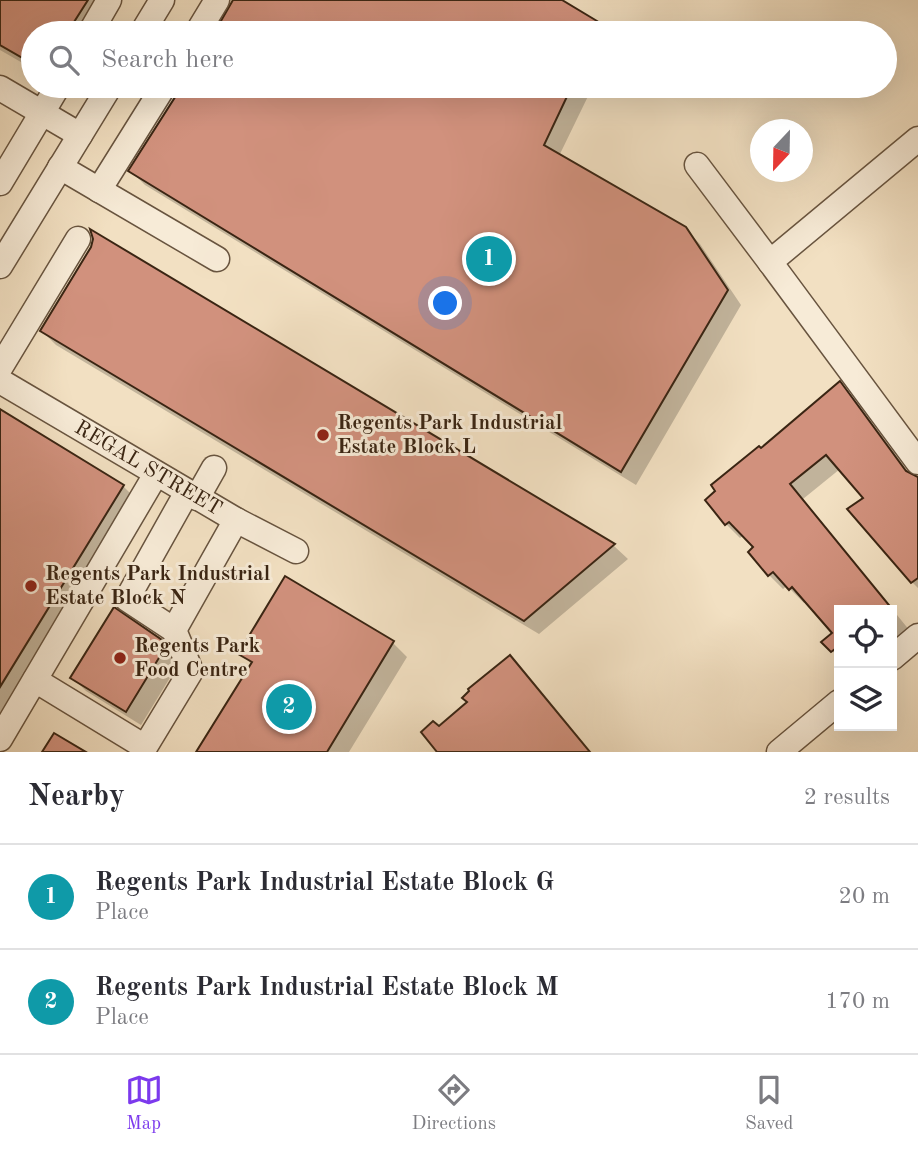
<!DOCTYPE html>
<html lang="en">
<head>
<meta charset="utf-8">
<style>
	:root { --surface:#fff; --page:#f7f7f7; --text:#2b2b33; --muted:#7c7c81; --line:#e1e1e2; --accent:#7c3aed }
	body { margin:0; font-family:"Old Standard TT",serif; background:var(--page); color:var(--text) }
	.controls { position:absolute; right:21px; bottom:21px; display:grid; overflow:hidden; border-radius:0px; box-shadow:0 7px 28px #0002 }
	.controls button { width:63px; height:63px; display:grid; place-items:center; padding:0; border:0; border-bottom:2px solid var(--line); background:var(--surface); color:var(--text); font:35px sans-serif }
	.compass { position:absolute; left:750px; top:119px; width:63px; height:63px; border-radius:50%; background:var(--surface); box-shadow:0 7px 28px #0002; rotate:202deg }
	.you { position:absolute; left:446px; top:304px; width:24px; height:24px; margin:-18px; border:5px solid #fff; border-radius:50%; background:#1a73e8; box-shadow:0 0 0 10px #1a73e833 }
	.badge { display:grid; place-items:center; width:46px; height:46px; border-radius:50%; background:var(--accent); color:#fff; font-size:23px; font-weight:700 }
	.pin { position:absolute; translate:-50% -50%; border:4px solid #fff; box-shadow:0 2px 7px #0006 }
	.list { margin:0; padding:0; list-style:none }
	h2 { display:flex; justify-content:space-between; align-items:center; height:91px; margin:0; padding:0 28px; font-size:30px }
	h2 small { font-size:23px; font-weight:400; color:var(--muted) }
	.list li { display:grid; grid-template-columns:46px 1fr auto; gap:21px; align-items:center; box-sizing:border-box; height:105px; padding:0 28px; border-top:2px solid var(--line) }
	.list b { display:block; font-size:26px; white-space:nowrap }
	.list p { margin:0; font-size:23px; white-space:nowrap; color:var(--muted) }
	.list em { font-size:23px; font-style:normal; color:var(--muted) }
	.icon { flex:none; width:38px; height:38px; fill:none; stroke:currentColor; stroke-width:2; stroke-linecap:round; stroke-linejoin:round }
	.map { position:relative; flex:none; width:918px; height:752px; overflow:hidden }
	.search { position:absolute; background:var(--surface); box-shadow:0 7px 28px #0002; left:21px; right:21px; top:21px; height:77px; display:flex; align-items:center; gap:18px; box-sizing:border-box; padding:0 24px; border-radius:38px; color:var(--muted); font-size:26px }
	.sheet { height:301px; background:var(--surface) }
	nav { display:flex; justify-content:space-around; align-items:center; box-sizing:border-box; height:98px; border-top:2px solid var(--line); background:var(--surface); font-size:19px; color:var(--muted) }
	nav a { display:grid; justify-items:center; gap:4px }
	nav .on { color:var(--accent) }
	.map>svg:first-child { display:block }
	.shadow { fill:#0003 }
	.building { fill:#d1917d; stroke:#3a2513; stroke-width:2 }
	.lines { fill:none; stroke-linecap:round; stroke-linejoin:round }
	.minor-casing { stroke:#68543f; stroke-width:27 }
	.minor { stroke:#f7ebd7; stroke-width:24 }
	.poi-dot { fill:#8f2418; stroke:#f7ebd7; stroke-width:2.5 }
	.labels { text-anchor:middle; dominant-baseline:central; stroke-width:6; stroke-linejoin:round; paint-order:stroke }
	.poi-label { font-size:21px; font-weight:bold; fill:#3a2513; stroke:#f7ebd7; text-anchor:start }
	.street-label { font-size:21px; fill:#3a2513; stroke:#f7ebd7 }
</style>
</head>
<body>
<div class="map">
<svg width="918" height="752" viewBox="0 0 918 752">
	<rect width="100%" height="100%" fill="#f2e0c2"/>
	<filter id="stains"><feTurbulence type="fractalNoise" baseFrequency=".00286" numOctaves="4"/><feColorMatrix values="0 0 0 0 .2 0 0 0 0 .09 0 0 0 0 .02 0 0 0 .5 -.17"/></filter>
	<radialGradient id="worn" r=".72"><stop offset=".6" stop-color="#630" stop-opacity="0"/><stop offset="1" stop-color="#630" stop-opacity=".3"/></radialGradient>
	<g class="shadow">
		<polygon points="0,0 110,0 89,33 33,33 33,69 0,50"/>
		<polygon points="237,0 558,0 600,26 608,33 216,33"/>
		<polygon points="181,86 593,86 559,156 685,229 700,244 741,305 636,485 145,185 131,171 178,95"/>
		<polygon points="93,233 614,546 628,559 539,634 56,345 42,331 92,247 95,239"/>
		<polygon points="840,384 854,398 911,475 918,479 918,588 912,582 866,498 840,469 803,499 910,631 892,646 892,610 839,610 839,658 824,642 834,634 806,601 804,603 787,586 783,589 769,575 755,547 744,535 740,538 726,524 761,450"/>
		<polygon points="0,411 123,486 137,500 0,724"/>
		<polygon points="161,641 176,656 179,663 141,725 86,691 72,677"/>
		<polygon points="393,643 407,657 349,752 199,752 252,665 241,653"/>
	</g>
	<g class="building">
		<polygon points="0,0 88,0 67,33 33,33 33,64 0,45"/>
		<polygon points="233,0 562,0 602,24 597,33 214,33"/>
		<polygon points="179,86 572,86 544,145 686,227 728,290 621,472 128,171 177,94"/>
		<polygon points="90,229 615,544 524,621 40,331 91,247 93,239"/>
		<polygon points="840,381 906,471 918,477 918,578 911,583 847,509 863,498 826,455 790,484 893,610 839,610 839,646 831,652 821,642 832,633 792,587 789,590 773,572 768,576 748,552 753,547 729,522 725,525 705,500 715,491 711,485 759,446 761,448"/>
		<polygon points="0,409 124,485 0,687"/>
		<polygon points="285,576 394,641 327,752 196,752 252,662 238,654"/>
		<polygon points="114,607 162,640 165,648 126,712 70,678"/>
		<polygon points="510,655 590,752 437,752 421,732 433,721 439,726 467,702 462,698 469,691 468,689"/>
		<polygon points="54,733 86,752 42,752"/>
	</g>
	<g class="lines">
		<defs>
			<g id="minor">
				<polyline points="90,33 109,0"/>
				<polyline points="142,33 162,0"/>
				<polyline points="197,33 217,0"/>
				<polyline points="0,88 80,135"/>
				<polyline points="918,139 770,262 918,462"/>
				<polyline points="697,165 770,262"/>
				<polyline points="60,167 217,259"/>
				<polyline points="0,183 58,86"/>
				<polyline points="99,190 164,86"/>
				<polyline points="0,266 110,86"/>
				<polyline points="0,368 78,239"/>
				<path id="s1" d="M0,381l236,139 60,31"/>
				<polyline points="187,492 127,599 174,630 236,520"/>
				<polyline points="197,498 214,468"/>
				<polyline points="892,658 918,636"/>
				<polyline points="35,680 145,747 191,671 174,630"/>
				<polyline points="0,739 156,474"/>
				<polyline points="779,752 839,702"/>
			</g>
		</defs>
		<use href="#minor" class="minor-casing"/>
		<use href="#minor" class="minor"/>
	</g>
	<g class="poi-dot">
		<circle cx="323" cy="435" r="7"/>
		<circle cx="31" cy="586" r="7"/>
		<circle cx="120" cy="658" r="7"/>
	</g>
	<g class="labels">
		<g class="poi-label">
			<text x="337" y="423">Regents Park Industrial<tspan x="337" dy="24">Estate Block L</tspan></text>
			<text x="45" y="574">Regents Park Industrial<tspan x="45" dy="24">Estate Block N</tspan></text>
			<text x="134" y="646">Regents Park<tspan x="134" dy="24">Food Centre</tspan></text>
		</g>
		<g class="street-label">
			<text stroke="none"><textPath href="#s1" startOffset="172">REGAL STREET</textPath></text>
		</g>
	</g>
	<rect width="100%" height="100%" filter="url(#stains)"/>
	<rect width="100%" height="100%" fill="url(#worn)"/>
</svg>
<div class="controls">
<button><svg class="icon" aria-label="locate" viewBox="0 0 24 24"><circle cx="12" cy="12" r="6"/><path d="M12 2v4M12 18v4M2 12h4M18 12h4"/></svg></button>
<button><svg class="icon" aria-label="layers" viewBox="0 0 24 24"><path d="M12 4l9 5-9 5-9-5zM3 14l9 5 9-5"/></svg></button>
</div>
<svg class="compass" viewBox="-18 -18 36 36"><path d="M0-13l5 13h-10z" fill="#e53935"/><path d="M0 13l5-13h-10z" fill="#7c7c81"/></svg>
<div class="you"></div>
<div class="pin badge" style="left:489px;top:259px;background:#0f9aa8">1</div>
<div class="pin badge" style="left:289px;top:707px;background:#0f9aa8">2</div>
<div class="search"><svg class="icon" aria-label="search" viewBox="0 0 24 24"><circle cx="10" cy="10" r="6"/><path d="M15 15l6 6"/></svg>Search here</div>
</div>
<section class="sheet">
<h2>Nearby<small>2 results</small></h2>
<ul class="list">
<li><span class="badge" style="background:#0f9aa8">1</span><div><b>Regents Park Industrial Estate Block G</b><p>Place</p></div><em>20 m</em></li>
<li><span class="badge" style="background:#0f9aa8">2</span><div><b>Regents Park Industrial Estate Block M</b><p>Place</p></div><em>170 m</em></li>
</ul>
</section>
<nav>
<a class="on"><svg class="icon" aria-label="map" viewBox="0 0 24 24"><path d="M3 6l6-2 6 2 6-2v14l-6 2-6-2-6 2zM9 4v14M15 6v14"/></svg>Map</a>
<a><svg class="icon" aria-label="directions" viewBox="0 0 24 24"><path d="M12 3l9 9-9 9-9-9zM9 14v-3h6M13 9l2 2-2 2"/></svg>Directions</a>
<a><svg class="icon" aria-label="saved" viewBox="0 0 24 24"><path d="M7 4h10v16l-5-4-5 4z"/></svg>Saved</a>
</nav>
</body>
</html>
